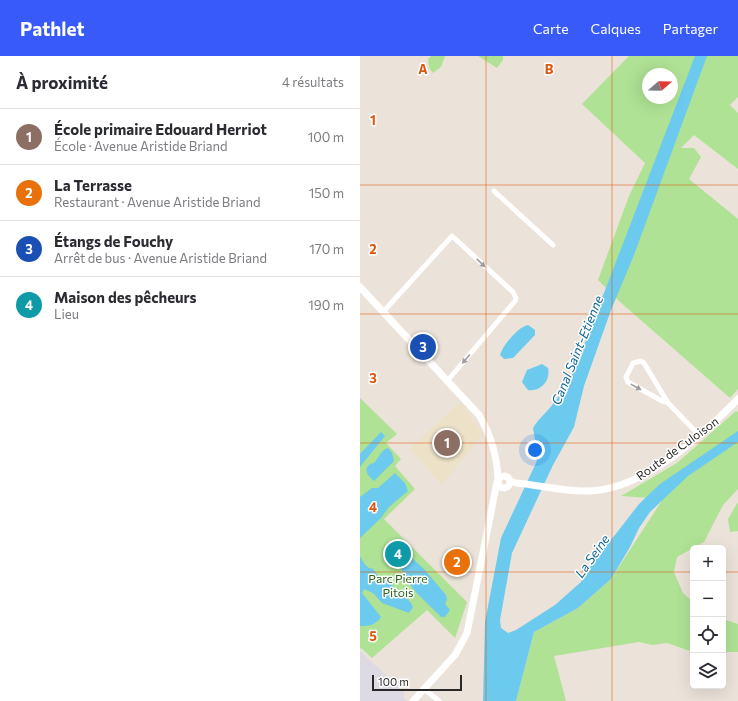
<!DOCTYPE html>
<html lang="fr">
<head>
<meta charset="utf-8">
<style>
	:root { --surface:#fff; --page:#f2f2f3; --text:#2b2b33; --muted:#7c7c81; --line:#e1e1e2; --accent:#385af9 }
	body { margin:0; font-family:Commissioner,sans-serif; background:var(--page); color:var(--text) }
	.controls { position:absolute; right:12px; bottom:12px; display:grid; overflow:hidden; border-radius:6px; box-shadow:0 4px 16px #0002 }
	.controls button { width:36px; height:36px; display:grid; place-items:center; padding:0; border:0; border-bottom:1px solid var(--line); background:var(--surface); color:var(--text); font:20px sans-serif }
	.compass { position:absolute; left:282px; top:12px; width:36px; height:36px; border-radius:50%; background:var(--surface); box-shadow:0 4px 16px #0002; rotate:70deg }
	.scale { position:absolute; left:12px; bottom:10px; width:90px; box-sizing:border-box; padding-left:4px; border:2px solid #282828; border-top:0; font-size:11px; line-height:14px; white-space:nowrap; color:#282828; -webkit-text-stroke:3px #fff; paint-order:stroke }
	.you { position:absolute; left:175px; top:394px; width:14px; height:14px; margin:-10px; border:3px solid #fff; border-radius:50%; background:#1a73e8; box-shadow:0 0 0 6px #1a73e833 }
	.badge { display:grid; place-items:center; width:26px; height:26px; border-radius:50%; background:var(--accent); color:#fff; font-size:13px; font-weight:700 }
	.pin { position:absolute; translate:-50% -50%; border:2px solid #fff; box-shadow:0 1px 4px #0006 }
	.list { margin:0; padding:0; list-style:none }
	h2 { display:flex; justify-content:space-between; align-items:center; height:52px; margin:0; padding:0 16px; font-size:17px }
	h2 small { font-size:13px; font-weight:400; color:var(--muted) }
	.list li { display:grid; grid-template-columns:26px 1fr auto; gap:12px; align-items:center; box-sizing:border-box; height:56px; padding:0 16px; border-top:1px solid var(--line) }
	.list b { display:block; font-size:15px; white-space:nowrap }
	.list p { margin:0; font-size:13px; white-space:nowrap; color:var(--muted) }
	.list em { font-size:13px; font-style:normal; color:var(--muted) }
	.icon { flex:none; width:22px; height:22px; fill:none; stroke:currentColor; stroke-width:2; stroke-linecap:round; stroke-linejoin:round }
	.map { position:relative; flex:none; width:378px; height:645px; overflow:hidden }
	header { display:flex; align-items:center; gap:24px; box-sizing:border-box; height:56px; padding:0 20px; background:var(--accent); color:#fff }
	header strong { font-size:19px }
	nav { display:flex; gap:22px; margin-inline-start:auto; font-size:14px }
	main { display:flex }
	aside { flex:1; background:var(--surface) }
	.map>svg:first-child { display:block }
	.industrial { fill:#dddae3 }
	.education { fill:#ede1c8 }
	.green { fill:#afe295; fill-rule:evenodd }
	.water { fill:#6bcaee }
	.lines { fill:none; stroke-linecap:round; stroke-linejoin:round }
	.street { stroke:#fff; stroke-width:5 }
	.secondary { stroke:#fff; stroke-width:7 }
	.oneway { fill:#9e9e9e }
	.grid { fill:none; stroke:#de570d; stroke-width:1; stroke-opacity:0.55 }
	.labels { text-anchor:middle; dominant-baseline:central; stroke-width:3; stroke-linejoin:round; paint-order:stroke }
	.street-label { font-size:12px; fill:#282828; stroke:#fff }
	.park-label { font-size:12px; fill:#286419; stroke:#fff }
	.water-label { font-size:13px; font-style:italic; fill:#0d6697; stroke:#fff }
	.grid-label { font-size:13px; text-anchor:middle; font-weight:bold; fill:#de570d; stroke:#fff; stroke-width:3; stroke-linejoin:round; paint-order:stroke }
</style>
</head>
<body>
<header>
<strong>Pathlet</strong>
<nav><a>Carte</a><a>Calques</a><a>Partager</a></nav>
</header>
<main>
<aside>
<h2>À proximité<small>4 résultats</small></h2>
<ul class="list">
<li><span class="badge" style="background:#8d6e63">1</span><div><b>École primaire Edouard Herriot</b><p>École · Avenue Aristide Briand</p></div><em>100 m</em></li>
<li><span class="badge" style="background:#e8710a">2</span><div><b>La Terrasse</b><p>Restaurant · Avenue Aristide Briand</p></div><em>150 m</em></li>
<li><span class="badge" style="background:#1a4fb4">3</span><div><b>Étangs de Fouchy</b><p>Arrêt de bus · Avenue Aristide Briand</p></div><em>170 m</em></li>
<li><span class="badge" style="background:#0f9aa8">4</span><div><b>Maison des pêcheurs</b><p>Lieu</p></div><em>190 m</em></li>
</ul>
</aside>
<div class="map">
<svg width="378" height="645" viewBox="0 0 378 645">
	<rect width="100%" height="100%" fill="#ebe3d9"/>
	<polygon class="industrial" points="0,595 45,637 43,640 47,645 0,645"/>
	<polygon class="education" points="100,346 123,378 82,429 50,393"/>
	<g class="green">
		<polygon points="71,0 85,0 81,11 73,17 69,12 68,3"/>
		<polygon points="118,0 143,0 143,4 137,12"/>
		<path d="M269,0h109v41l-8,8 8,8v56l-44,-34 -13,13h13l7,9 -12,22 49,40v170l-8,9 -111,-97 -21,-21 31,-84 16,-33 -63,-59zM288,18h24v24h-24z"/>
		<polygon points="0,342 37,378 26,387 41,403 35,410 55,433 24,463 107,546 95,582 67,554 12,602 1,592 0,593"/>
		<polygon points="376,355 378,356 378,433 363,449 344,486 317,501 314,516 323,537 333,546 333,596 307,587 292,589 279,586 194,600 206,645 156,645 174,576 218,552 251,523 303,443 261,440 317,407"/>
		<polygon points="378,446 378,475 370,476 368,463"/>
		<polygon points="363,563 378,568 378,596 363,596"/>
	</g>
	<g class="water">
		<path d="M335,0h12l-73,199 -23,55 -27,76 -10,41 -21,38 -41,88 -12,67 1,8 7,5 8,-3 39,-25 26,-23 16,-27 18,-20 24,-31 21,-20 78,-53v11l-50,34 -38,36 -11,16 -9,19 -19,32 -33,29 -44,24 -18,69h-33l2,-79 16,-84 35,-75 2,-7 -5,-28c6,-10 13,-15 20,-24 8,-10 16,-22 21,-34 12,-25 18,-52 30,-77z"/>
		<path d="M168,269l7,5v5l-22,23 -9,1 -4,-4c3,-10 18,-28 28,-30z"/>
		<path d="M182,308l6,4c3,13 -8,24 -20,22l-6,-8 5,-12z"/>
		<polygon points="21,376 25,380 0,411 0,398"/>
		<path d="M28,392l4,5 2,8 -20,20c-5,-4 -11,-11 -5,-16 3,-3 3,0 6,-3 4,-5 6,-12 13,-14z"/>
		<polygon points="35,417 45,427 48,435 29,451 21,462 0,482 0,441 12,432 18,432"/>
		<path d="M0,500c3,5 5,12 13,13l6,8h8c6,14 21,18 26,30l-4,6 -27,-10 -9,-10 -9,-4 -2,4 19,24c-4,7 -13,10 -21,9z"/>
		<path d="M52,502l12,11 22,26 1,4 -2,5 5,6 -5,7h-4c-11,-12 -41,-36 -40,-53z"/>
	</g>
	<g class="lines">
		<g class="street">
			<polyline points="134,135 193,189"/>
			<polyline points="23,256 92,180 153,236 156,242 155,245 88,324"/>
			<polyline points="308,347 302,345 268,326 266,321 273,307 281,305 284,307 308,347 339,379"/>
			<polyline points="64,633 79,645"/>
		</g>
		<g class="secondary">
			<path d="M0,231l119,128c12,20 18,41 19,64"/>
			<circle cx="144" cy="426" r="6"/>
			<path d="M150,425l6,2c24,2 49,9 73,8 53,-1 113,-55 149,-92"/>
			<polyline points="53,645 95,599 107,577 137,426"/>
		</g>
	</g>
	<defs><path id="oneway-solid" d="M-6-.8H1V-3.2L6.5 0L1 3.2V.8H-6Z"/></defs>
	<g class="oneway">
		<use href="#oneway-solid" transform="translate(121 207) rotate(44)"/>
		<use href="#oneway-solid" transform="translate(106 303) rotate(130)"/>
		<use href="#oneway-solid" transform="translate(276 331) rotate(29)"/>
	</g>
	<path class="grid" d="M126,0v645M252,0v645M0,129h378M0,258h378M0,387h378M0,516h333M363,516h15"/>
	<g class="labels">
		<g class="street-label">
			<text transform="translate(317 392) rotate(-36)">Route de Culoison</text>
		</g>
		<g class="park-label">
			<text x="38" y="522">Parc Pierre<tspan x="38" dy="14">Pitois</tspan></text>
		</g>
		<g class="water-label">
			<text transform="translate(217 294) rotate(-68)">Canal Saint-Etienne</text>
			<text transform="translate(232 500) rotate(-55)">La Seine</text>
		</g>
	</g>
	<g class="grid-label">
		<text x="63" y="18">A</text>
		<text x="189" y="18">B</text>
		<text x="13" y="69">1</text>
		<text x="13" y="198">2</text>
		<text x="13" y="327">3</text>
		<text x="13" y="456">4</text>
		<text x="13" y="585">5</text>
	</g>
</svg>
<div class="controls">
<button>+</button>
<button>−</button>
<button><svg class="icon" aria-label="locate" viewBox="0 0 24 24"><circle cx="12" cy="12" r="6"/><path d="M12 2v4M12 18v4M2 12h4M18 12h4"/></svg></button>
<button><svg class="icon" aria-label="layers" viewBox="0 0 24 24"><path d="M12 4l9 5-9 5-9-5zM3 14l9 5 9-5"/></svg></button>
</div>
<svg class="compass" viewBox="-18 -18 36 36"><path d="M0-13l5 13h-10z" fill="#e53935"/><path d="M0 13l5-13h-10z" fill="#7c7c81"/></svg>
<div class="scale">100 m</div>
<div class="you"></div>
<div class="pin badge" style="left:87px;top:387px;background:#8d6e63">1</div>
<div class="pin badge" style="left:97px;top:506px;background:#e8710a">2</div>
<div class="pin badge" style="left:63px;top:291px;background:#1a4fb4">3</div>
<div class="pin badge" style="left:38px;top:498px;background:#0f9aa8">4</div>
</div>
</main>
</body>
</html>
